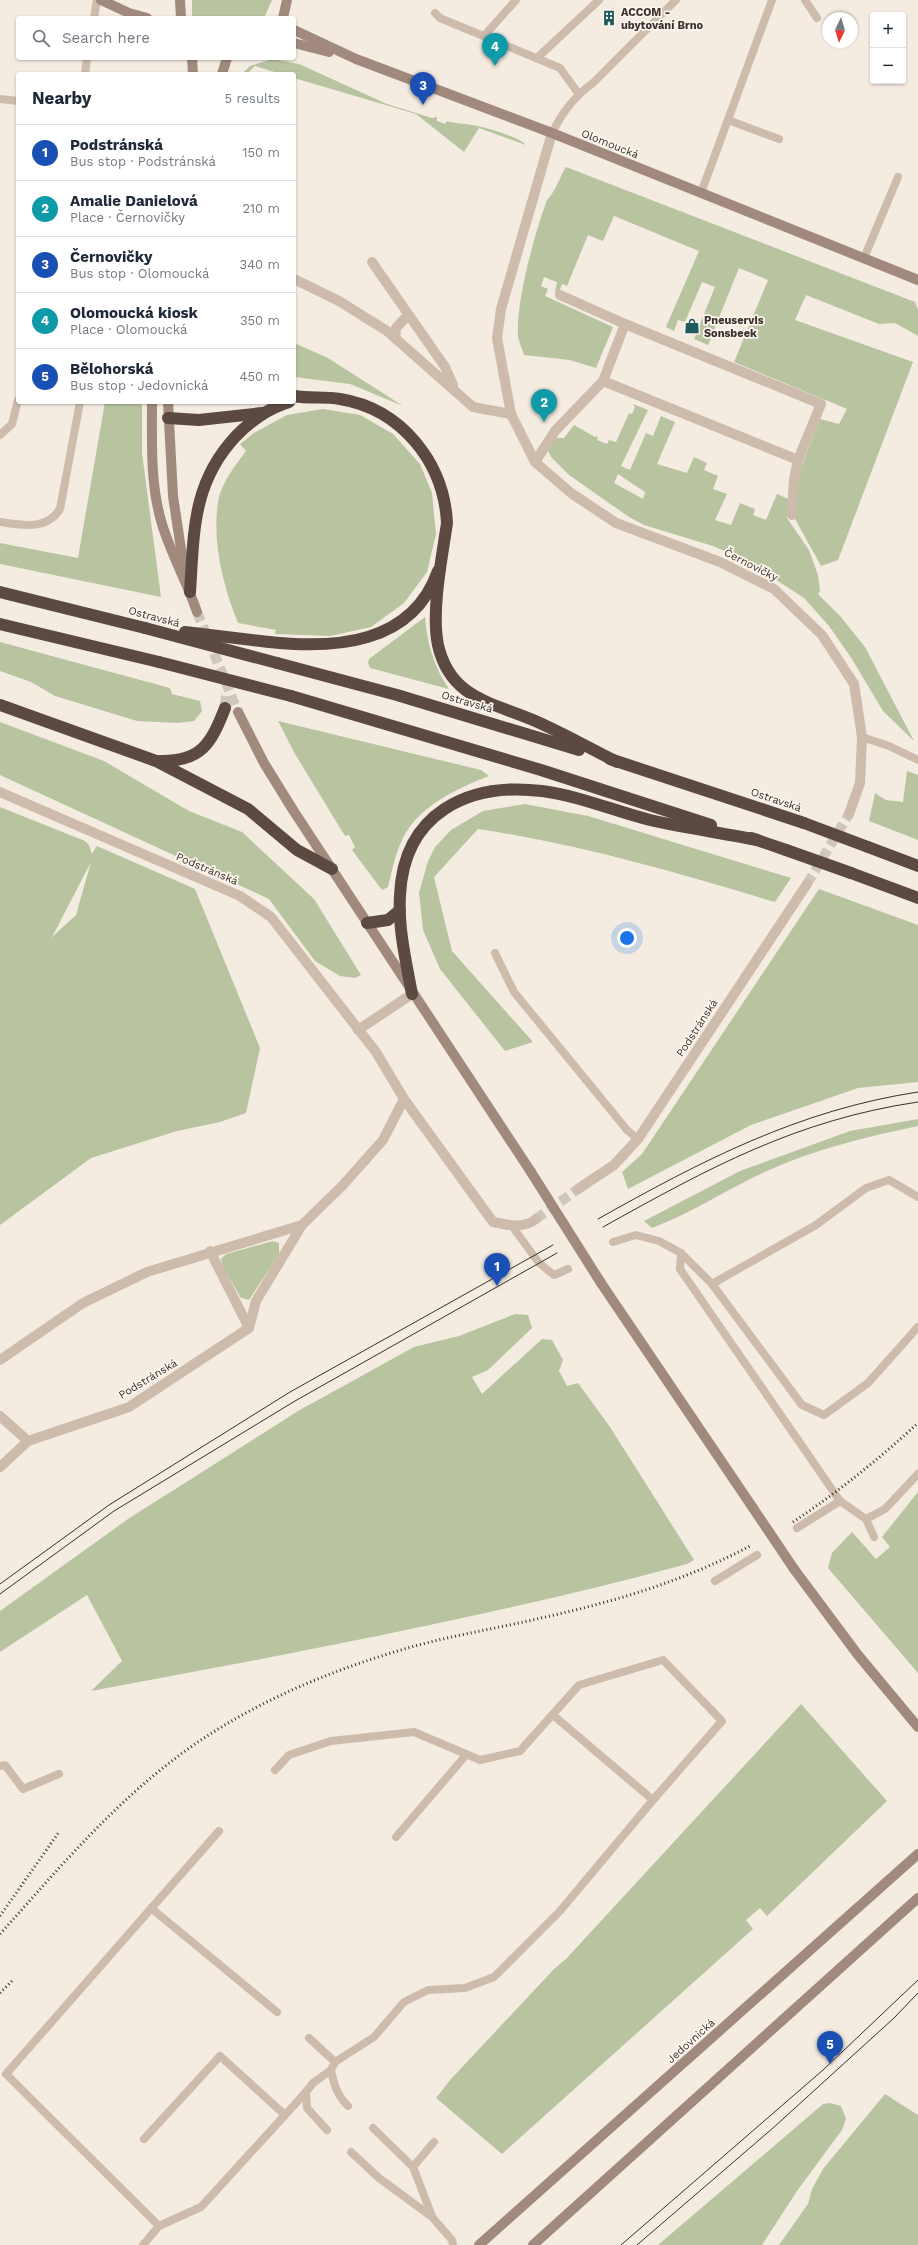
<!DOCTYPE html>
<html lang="en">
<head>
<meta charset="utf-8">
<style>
	:root { --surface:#fff; --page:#f2f2f3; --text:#1f2937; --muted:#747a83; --line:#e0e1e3; --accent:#1f5a5e }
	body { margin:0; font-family:"Work Sans",sans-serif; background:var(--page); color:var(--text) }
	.controls { position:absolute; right:12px; top:12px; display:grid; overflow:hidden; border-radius:4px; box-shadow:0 1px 3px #0004 }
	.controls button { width:36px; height:36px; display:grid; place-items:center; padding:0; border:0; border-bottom:1px solid var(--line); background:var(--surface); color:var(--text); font:20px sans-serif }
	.compass { position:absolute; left:822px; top:12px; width:36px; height:36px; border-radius:50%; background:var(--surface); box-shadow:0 1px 3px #0004; rotate:185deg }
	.you { position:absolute; left:627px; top:938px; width:14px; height:14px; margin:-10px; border:3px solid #fff; border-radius:50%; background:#1a73e8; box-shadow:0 0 0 6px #1a73e833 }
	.badge { display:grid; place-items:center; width:26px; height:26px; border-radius:50%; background:var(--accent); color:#fff; font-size:13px; font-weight:700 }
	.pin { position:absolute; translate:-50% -33px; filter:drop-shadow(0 1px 2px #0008) }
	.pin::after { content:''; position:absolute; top:21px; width:14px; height:12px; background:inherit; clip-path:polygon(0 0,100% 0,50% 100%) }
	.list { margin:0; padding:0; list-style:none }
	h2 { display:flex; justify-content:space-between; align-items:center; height:52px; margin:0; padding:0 16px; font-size:17px }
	h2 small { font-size:13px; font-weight:400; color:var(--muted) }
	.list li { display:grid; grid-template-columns:26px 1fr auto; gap:12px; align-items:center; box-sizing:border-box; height:56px; padding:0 16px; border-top:1px solid var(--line) }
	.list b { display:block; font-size:15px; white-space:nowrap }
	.list p { margin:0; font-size:13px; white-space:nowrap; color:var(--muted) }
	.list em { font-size:13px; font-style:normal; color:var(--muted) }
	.icon { flex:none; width:22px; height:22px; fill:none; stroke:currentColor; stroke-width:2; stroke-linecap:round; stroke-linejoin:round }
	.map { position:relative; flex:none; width:918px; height:2245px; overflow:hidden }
	.search { position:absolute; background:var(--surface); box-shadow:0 1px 3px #0004; left:16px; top:16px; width:280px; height:44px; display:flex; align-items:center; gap:10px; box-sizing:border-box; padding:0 14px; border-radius:4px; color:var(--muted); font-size:15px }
	.panel { position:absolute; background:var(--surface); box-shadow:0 1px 3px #0004; left:16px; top:72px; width:280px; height:332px; border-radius:4px }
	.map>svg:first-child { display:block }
	.green { fill:#b8c4a0; fill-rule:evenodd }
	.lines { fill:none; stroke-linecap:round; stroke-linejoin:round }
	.street-tunnel { stroke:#cfc6bd; stroke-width:10; stroke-dasharray:10 5; stroke-linecap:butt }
	.secondary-tunnel { stroke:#cfc6bd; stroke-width:10; stroke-dasharray:10 5; stroke-linecap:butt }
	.highway-tunnel { stroke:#cfc6bd; stroke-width:12; stroke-dasharray:12 6; stroke-linecap:butt }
	.lane { stroke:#cdbbac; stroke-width:8 }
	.street { stroke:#cdbbac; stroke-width:10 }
	.secondary { stroke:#a18a7d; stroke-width:10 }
	.highway { stroke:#5c4a42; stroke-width:12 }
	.tram { stroke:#3b302b; stroke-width:1 }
	.rail { stroke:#3b302b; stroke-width:3; stroke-dasharray:1 3; stroke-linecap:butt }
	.secondary-bridge { stroke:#a18a7d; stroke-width:10 }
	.highway-bridge { stroke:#5c4a42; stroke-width:12 }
	.labels { text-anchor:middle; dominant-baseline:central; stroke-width:3.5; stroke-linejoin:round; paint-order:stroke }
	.poi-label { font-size:11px; font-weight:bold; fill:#3b302b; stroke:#fbf5ee; text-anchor:start }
	.street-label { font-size:11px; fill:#3b302b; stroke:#fbf5ee }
</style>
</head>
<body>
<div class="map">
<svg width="918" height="2245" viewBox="0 0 918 2245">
	<rect width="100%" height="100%" fill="#f4ebe1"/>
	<g class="green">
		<polygon points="192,0 272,0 264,18 192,18"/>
		<path d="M272,59l27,5 88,40 45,14 5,-1v4l8,3 2,-3c9,3 16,2 25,4 13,2 45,11 54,20l-47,-17 -15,24 -48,-38 -122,-36v-4h-13l-26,-8 -8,8h-5l8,-8z"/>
		<path d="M566,167l349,135 3,8v26l-23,-13 -16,1 -73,-29 -11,25 118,42 -75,198 -17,6 -26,-47 1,-39 24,-61 19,5 8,-15 -113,-47 34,-82 -29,-12 -31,77 -14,-6 21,-52 -13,-5 -17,40 -7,-2 -4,11 -8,-4 33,-76 -85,-35 -11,25 -15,-6 -21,51 -5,-2 -3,9 -4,-1 2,-10 -13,-5 -3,9 7,3 -3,7 68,31 -17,41 -26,-8 -46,-5c-2,-7 -6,-14 -6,-21 -2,-33 17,-102 29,-134 9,-9 12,-22 19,-33z"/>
		<polygon points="294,343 328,358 403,406 350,384 294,377"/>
		<polygon points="105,402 142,402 142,453 161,597 0,564 0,543 78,558"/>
		<path d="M633,404l15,6 -27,56 9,4 16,-37 7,3 8,-20 14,6 -18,42 30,9 7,-16 13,6 -3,7 14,6 -5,13 14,5 -12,26 16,5 9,-22 15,6 -2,6 13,5 11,-26 14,6 -4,18 22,32 9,25 2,16 -2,3 22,22 25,31 49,94 -31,-30 -31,-52 -23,-33 -25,-28 -60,-39 -31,-13 -69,-21 -15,-8 -60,-42 -18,-18 -4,-9 8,-10h9l10,-13 21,12 3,-1 -1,4 10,4 2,-4 7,2 13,-29 3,1 3,-7zM618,474l27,18 -2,7 -29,-16z"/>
		<path d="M323,409l37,6 33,19 27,30 12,29 4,41 -9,38 -23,31 -33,24 -41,9 -55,-2 1,-4 -38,-7c-15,-37 -26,-81 -20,-121 3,-19 17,-36 28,-51l-6,-7 14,-11 33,-18z"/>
		<path d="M425,617c2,26 9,50 24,72l-79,-21 -2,-5 1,-4z"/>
		<polygon points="0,642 170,688 172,694 200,701 202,711 194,721 178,723 137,721 55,696 31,682 0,671"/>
		<path d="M278,721l203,49 8,6c-33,13 -71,30 -87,64 -7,15 -10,31 -14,47l-6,3 -30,-40 3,-3 -6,-12 -4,1 -50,-82z"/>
		<polygon points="0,722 104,761 189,811 242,832 314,899 361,975 355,978 340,976 315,961 269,899 0,775"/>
		<polygon points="907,771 918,775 918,840 869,821 875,793 886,800 903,802"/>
		<path d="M525,804l63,12 203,62 -16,24c-98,-29 -196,-58 -297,-73l-44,48 18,74 81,91 -28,9 -65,-82 -17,-39 -4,-37 9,-32 7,-14 16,-17 32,-19z"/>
		<path d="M0,807l85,34 4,4 3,9 5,-8 98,43 65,159 -14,65 -26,9 -43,9 -86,27 -91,67zM91,862l-15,53 -23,21 -4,7z"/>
		<polygon points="819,889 918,925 918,1082 858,1088 751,1125 628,1189 622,1172 642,1154"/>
		<path d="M918,1119v7c-52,11 -103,23 -151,45 -40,18 -74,42 -115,57l-8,-7 96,-50 110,-40z"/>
		<polygon points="273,1241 279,1243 279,1254 249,1300 241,1298 223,1267 221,1259 226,1254"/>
		<path d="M515,1314l13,1 4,13 -44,42 -16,7 10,17 60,-55 10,1 11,20 -4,11 8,15 11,-3 32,44 84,133 -7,4c-197,53 -397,90 -596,127l31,-30 -35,-66 -87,57v-41l128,-92 170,-108 116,-64 45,-11z"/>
		<polygon points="918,1492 918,1673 828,1568 832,1553 852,1532 876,1559 890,1547 882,1537"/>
		<polygon points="801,1704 887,1801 767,1916 760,1908 746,1920 753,1929 502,2154 436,2098 451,2079 555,1968 566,1959"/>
		<polygon points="885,2094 918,2115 918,2245 779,2245 808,2204 812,2189 823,2169"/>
		<polygon points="830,2103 841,2106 846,2119 842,2130 797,2191 762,2245 658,2245 823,2104"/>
	</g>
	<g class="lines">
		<g class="street-tunnel">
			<polyline points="807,884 849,814"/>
			<polyline points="536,1219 578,1189"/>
		</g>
		<polyline class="secondary-tunnel" points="197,612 238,712"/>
		<polyline class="highway-tunnel" points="225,708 228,691"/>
		<g class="lane">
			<polyline points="805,0 817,18"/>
			<polyline points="435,13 440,18 560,68 578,93"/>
			<polyline points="94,18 97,0"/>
			<polyline points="484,36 516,0"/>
			<polyline points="537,58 599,0"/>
			<polyline points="85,74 87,58"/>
			<polyline points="0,99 18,101"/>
			<polyline points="728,120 779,139"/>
			<path d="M552,133c10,-20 22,-37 41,-50l83,-83"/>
			<polyline points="701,193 772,0"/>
			<polyline points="864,258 898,177"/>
			<polyline points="0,435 12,424 18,400"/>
			<path d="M0,522c21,3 46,9 60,-13l20,-107"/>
			<polyline points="862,737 889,746 918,760"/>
			<polyline points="495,953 514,992 627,1130 638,1139"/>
			<polyline points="512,1226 539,1263 554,1275 568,1269"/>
			<polyline points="613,1242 636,1235 659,1241 681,1253 712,1284 802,1405 824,1415 868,1383 918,1327"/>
			<polyline points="681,1253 680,1269 840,1501 866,1519 874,1537"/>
			<polyline points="712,1284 816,1225 866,1188 889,1180 918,1197"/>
			<polyline points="866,1519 885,1509 918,1474"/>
			<polyline points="797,1528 840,1501"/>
			<polyline points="715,1581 757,1555"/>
			<polyline points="553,1715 653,1800"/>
			<polyline points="0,1766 5,1765 23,1789 59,1774"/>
			<polyline points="275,1770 289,1755 331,1741 414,1732 480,1760 520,1751 579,1685 663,1660 722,1721 653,1800 560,1911 494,1977 465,1988 428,1990 404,2002 374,2037 335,2062 331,2070 313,2083 306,2092"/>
			<polyline points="219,1831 6,2074 159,2226 201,2207 306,2092 307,2108 327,2130"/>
			<polyline points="396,1837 466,1755"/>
			<polyline points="151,1908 277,2012"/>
			<polyline points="309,2038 335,2062"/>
			<path d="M331,2070c3,15 6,25 17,36"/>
			<polyline points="373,2128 413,2167 432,2216"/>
			<polyline points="144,2139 220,2056 285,2115"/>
			<polyline points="351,2152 379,2178 432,2217 452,2240 453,2245"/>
			<polyline points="413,2167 434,2142"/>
			<polyline points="143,2245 159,2226"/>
		</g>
		<g class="street">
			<polyline points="552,133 501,309 497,338 511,414 535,462 571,493 616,523 720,562 774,589 822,635 854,684 862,737 860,783 849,814"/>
			<polyline points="372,262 445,367 453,385"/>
			<polyline points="294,279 339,301 387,331 473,407 511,414"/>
			<polyline points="560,295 625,324 821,404 798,460 794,479 792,515"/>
			<polyline points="395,338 396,328 408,315"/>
			<polyline points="603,381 798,460"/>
			<polyline points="535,462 555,431 603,381 625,324"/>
			<path d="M0,792l240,104 31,21 105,135 28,47 89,123c14,3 31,7 43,-3"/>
			<polyline points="358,1030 412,994"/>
			<polyline points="578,1189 614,1165 638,1139 807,884"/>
			<polyline points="210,1251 249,1328"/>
			<polyline points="0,1360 83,1303 147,1272 302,1225 343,1185 383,1140 404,1099"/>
			<polyline points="0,1416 28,1441"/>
			<polyline points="0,1467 28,1441 129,1407 249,1328 256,1301 302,1225"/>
		</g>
		<g class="secondary">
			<polyline points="101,0 129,13 147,18"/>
			<polyline points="180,0 181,18"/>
			<polyline points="283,18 287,0"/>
			<polyline points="294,30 356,59 552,133 918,280"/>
			<polyline points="294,43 329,52"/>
			<polyline points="192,58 193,74"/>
			<polyline points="222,74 227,58"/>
			<path d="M152,402c0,40 -2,83 10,122 9,30 25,58 35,88"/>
			<polyline points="168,402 173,496 184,569"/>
			<polyline points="238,712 264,763 293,810 531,1172"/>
			<polyline points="601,1283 753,1508"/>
			<polyline points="794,1569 858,1655 918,1727"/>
			<polyline points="479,2245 918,1854"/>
			<polyline points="533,2245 918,1898"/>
		</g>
		<g class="highway">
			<path d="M294,396c15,3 31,0 46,3 62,10 104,64 107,124 -5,35 -16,88 -9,122 12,53 53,57 95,75 28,12 56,28 84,42"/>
			<polyline points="168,418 199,420 262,413"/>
			<polyline points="0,592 145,628"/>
			<path d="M190,592c4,-60 2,-109 46,-156 16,-16 31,-27 53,-34"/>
			<polyline points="0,624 159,662"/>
			<path d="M269,642c65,7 143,3 169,-71"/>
			<polyline points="277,663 397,695 579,750"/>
			<polyline points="291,696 541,770 711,825"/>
			<polyline points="0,705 156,761 248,809 297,850 332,869"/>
			<polyline points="610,759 804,823"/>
			<path d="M159,761c42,1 52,-17 66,-53"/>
			<polyline points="751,838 786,850"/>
			<polyline points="868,847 918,866"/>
			<polyline points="851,873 918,898"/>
			<polyline points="367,923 388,920 400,910"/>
			<path d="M412,994c-6,-32 -14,-66 -12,-99 4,-82 68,-113 142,-104 38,5 72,20 108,29 35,8 72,13 107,20"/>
		</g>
		<g class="tram">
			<path d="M598,1219c103,-58 201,-109 320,-127"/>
			<path d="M603,1227c106,-59 193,-107 315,-125"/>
			<polyline points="0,1584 109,1505 290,1392 553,1245"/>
			<polyline points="0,1594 114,1511 295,1401 557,1253"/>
			<polyline points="621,2245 823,2070 918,1980"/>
			<polyline points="637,2245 773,2128 894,2018 918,1993"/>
		</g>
		<g class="rail">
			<path d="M793,1522c45,-30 86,-63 125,-99"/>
			<polyline points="0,1916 59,1832"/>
			<path d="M0,1934c53,-59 105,-121 168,-170 67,-53 151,-90 233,-114 46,-14 94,-21 140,-32 73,-16 143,-37 209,-72"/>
			<polyline points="0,1993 12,1981"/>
		</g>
		<g class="secondary-bridge">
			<polyline points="531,1172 601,1283"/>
			<polyline points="753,1508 794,1569"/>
		</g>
		<g class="highway-bridge">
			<polyline points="145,628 277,663"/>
			<polyline points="185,632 269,642"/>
			<polyline points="159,662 291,696"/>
			<polyline points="804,823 868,847"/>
			<polyline points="786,850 851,873"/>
		</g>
	</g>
	<defs>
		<symbol id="building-bare" viewBox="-9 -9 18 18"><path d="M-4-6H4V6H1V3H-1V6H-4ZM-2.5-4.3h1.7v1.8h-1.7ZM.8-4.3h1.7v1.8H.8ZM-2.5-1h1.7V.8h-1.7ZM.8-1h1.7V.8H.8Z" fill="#1f5a5e" stroke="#fbf5ee" stroke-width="2.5" paint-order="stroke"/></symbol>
		<symbol id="shop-bare" viewBox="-9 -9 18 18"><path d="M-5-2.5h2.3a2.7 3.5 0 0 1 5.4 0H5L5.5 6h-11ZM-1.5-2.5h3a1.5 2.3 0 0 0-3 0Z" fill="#1f5a5e" stroke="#fbf5ee" stroke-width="2.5" paint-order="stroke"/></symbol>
	</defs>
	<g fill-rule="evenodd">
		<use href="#building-bare" x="598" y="7" width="22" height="22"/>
		<use href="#shop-bare" x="681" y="315" width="22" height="22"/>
	</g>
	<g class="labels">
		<g class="poi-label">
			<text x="621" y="12">ACCOM -<tspan x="621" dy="13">ubytování Brno</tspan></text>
			<text x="704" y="320">Pneuservis<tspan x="704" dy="13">Sonsbeek</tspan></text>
		</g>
		<g class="street-label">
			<text transform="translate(610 144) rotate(22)">Olomoucká</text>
			<text transform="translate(751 565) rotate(27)">Černovičky</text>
			<text transform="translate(154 617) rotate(15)">Ostravská</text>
			<text transform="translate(467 702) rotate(16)">Ostravská</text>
			<text transform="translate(776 800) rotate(19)">Ostravská</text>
			<text transform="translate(207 869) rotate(23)">Podstránská</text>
			<text transform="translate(697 1028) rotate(-57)">Podstránská</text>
			<text transform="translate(148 1379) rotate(-31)">Podstránská</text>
			<text transform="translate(691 2041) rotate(-42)">Jedovnická</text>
		</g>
	</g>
</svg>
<div class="controls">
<button>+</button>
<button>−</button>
</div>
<svg class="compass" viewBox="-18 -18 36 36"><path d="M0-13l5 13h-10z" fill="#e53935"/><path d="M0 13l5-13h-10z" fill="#747a83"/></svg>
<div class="you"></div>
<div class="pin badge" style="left:497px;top:1286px;background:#1a4fb4">1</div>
<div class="pin badge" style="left:544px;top:422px;background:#0f9aa8">2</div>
<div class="pin badge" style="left:423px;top:105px;background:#1a4fb4">3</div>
<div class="pin badge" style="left:495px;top:66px;background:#0f9aa8">4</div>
<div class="pin badge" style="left:830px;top:2064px;background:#1a4fb4">5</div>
<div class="search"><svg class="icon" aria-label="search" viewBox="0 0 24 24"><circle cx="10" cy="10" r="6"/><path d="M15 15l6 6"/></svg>Search here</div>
<section class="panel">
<h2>Nearby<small>5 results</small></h2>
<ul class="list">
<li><span class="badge" style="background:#1a4fb4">1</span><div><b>Podstránská</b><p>Bus stop · Podstránská</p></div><em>150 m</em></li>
<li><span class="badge" style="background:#0f9aa8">2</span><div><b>Amalie Danielová</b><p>Place · Černovičky</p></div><em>210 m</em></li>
<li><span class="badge" style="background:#1a4fb4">3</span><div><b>Černovičky</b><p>Bus stop · Olomoucká</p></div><em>340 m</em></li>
<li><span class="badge" style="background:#0f9aa8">4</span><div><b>Olomoucká kiosk</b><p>Place · Olomoucká</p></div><em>350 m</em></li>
<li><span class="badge" style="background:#1a4fb4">5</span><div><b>Bělohorská</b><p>Bus stop · Jedovnická</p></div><em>450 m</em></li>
</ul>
</section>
</div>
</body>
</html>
